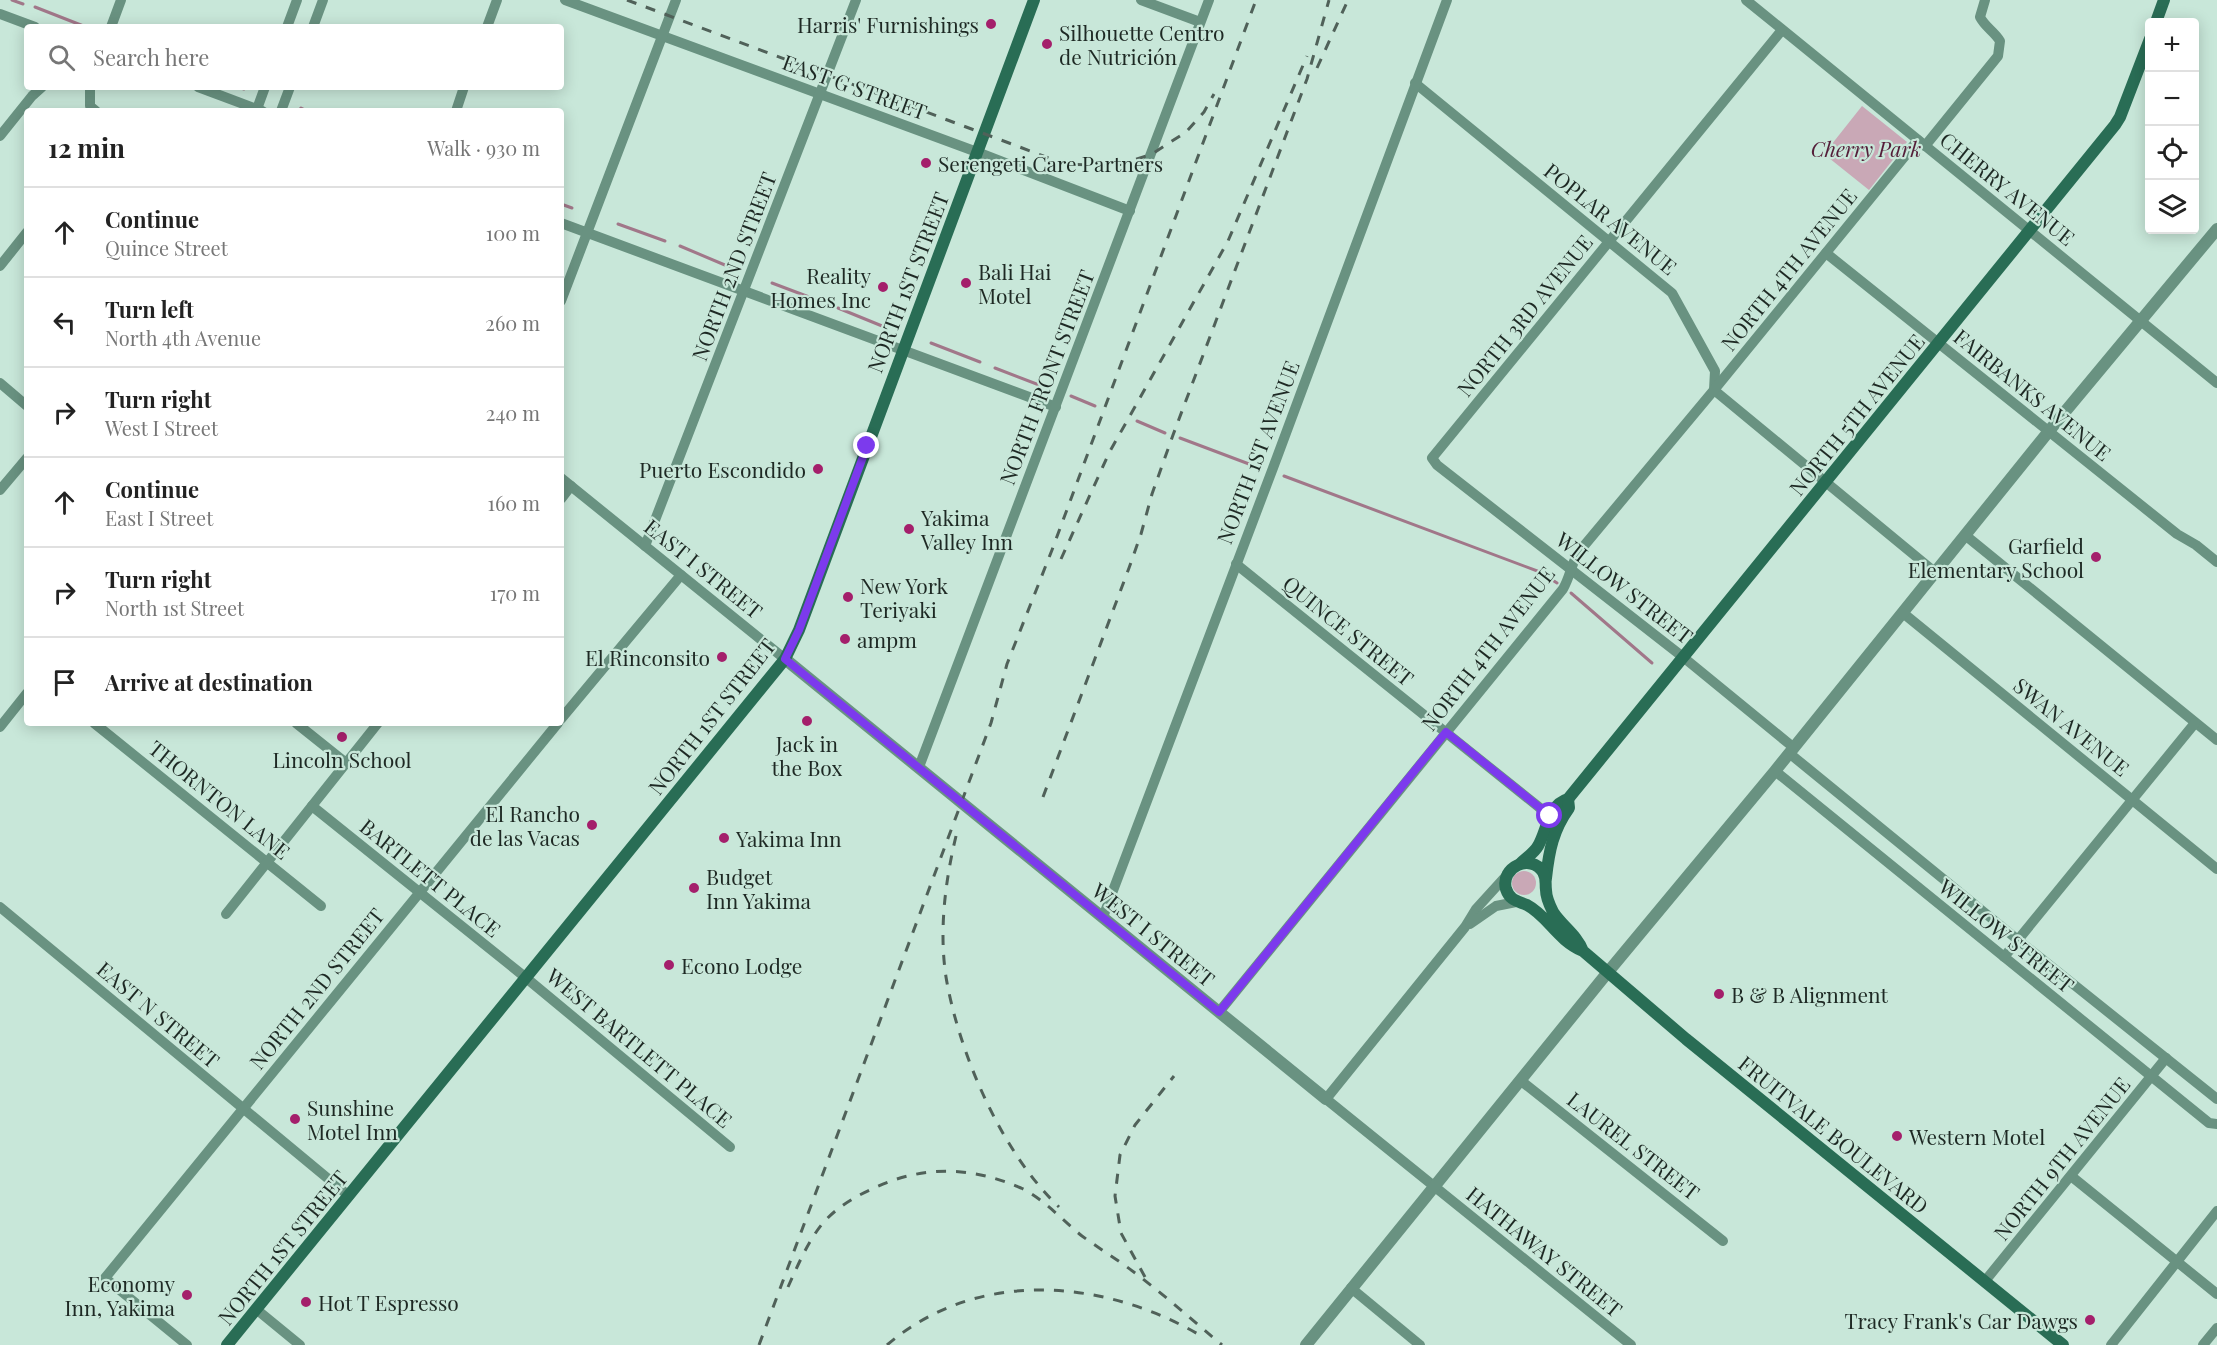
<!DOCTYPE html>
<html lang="en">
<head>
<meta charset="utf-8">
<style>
	:root { --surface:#fff; --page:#f6f6f6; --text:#222; --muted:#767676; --line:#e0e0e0 }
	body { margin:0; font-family:"Playfair Display",serif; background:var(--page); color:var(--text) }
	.controls { position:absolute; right:18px; top:18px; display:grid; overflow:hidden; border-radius:6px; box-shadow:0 3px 15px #0003 }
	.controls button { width:54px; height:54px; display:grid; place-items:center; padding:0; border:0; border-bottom:2px solid var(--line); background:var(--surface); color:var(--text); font:30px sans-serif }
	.stop { position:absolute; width:18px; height:18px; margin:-14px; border:4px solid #7c3aed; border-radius:50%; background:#fff }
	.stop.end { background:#7c3aed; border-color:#fff; box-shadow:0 2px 6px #0008 }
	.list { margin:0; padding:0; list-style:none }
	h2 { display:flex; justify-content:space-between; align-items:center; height:78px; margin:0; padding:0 24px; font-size:26px }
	h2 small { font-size:20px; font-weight:400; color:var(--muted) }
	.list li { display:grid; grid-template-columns:39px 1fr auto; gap:18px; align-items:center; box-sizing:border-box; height:90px; padding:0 24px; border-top:2px solid var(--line) }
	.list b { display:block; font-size:22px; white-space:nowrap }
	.list p { margin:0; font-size:20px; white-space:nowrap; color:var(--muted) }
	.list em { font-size:20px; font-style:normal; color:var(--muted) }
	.icon { flex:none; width:33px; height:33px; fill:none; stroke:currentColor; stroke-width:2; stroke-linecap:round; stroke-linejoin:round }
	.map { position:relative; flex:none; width:2217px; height:1345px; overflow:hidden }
	.search { position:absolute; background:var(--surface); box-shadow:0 3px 15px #0003; left:24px; top:24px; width:540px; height:66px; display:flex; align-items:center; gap:15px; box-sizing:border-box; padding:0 21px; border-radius:6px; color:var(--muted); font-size:22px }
	.panel { position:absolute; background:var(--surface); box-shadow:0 3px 15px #0003; left:24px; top:108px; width:540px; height:618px; border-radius:6px }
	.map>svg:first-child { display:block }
	.green { fill:#c9a8b6 }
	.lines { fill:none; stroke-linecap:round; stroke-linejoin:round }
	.stream { stroke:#a17789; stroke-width:3 }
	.minor { stroke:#699281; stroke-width:10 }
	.tertiary { stroke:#699281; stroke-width:12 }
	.secondary { stroke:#296d55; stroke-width:12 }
	.rail { stroke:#506159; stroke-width:3; stroke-dasharray:10 10; stroke-linecap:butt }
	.route { stroke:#7c3aed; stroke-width:8 }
	.poi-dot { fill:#a41f6b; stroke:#c8e7d9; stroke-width:2 }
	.labels { text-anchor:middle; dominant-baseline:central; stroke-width:4.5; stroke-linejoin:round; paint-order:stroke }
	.poi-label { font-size:21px; fill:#1e2924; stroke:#c8e7d9; text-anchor:start }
	.street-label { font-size:21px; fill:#1e2924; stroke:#c8e7d9 }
	.park-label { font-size:21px; font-style:italic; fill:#541e39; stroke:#c8e7d9 }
</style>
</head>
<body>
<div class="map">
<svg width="2217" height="1345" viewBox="0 0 2217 1345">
	<rect width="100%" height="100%" fill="#c8e7d9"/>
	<g class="green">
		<polygon points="1862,106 1907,142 1869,190 1824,154"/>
		<circle cx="1524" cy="883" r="12"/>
	</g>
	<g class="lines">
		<g class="stream">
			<polyline points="12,0 23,4"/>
			<polyline points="35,7 86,27"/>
			<polyline points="238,87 244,89"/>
			<polyline points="301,108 307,111"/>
			<polyline points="561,204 572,208"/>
			<polyline points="618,224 665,241"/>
			<polyline points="680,246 732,268"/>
			<polyline points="772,283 825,303"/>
			<polyline points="838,308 887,328"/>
			<polyline points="931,343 980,362"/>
			<polyline points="995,368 1047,388"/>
			<polyline points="1071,396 1095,406"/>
			<polyline points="1137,421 1165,433"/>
			<polyline points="1180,438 1257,467"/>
			<polyline points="1284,476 1540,572 1557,583"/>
			<polyline points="1571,593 1652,663"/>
		</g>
		<g class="minor">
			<polyline points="565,0 977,152 1130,211"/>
			<polyline points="1141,0 1200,22"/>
			<polyline points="1746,0 2217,383"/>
			<polyline points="0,14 35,27"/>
			<polyline points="111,27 121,0"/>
			<polyline points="287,27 297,0"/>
			<polyline points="313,27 323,0"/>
			<polyline points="487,27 497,0"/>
			<polyline points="1782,30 1432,458 1437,465 1683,657 1793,747"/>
			<polyline points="1415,83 1672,293 1715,371 1714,390 1936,573"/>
			<polyline points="90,87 90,106 96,111"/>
			<polyline points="198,87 262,111"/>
			<polyline points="257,109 265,87"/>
			<polyline points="281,111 290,87"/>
			<polyline points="456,111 464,87"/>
			<polyline points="0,136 32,96 42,87"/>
			<path d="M1925,146l73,-90 2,-15c-6,-10 -15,-14 -20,-24l5,-17"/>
			<polyline points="561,223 1056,407"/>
			<polyline points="1826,253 2177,534 2196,545 2217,562"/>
			<polyline points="0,266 27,232"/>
			<polyline points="561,301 676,0"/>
			<polyline points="0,383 27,406"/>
			<polyline points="561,478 785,659"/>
			<polyline points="0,490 27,458"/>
			<polyline points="561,499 571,486"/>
			<polyline points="1965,535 2217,740"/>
			<polyline points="645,546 856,0"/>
			<polyline points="1236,564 1550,816"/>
			<polyline points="1903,613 2217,869"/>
			<polyline points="561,719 681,575"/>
			<polyline points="94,723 321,906"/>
			<polyline points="296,723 346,763"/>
			<polyline points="0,727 27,693"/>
			<polyline points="1789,753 2018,940 2217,1099"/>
			<polyline points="919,767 1209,0"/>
			<polyline points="1775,771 2151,1076 2209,1123 2217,1124"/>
			<polyline points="312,806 525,977 730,1147"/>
			<polyline points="1506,876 1476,909 1465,927 1326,1099 1631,1345"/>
			<polyline points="0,907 349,1196"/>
			<polyline points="226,914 378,723"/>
			<polyline points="1103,917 1273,468 1447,0"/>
			<polyline points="1470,924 1496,906 1516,902"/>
			<polyline points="2004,957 2195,723"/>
			<path d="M1219,1012l344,-423c7,-12 8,-24 15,-36l136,-163 204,-250"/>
			<polyline points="1520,1080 1723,1241"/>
			<polyline points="2071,1176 2217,1294"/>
			<polyline points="1985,1281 2166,1058"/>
			<polyline points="1351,1288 1420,1345"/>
			<polyline points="256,1309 300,1345"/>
			<path d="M187,1345l-82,-67c152,-184 301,-371 453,-555"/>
			<polyline points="2111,1345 2217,1211"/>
			<polyline points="2203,1345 2217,1328"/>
		</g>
		<g class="tertiary">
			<polyline points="785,659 1326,1099"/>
			<polyline points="1306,1345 1608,972 1775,771 2049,431 2217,229"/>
		</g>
		<g class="secondary">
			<polyline points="2156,22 2164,0"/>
			<path d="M1521,863c5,-5 13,-10 17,-17 9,-15 10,-41 30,-47l547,-674 5,-8 30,-78"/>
			<path d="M1546,878c3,-27 7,-48 23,-70l-1,-9"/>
			<path d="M1583,951c-6,-16 -21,-25 -30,-39 -3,-6 -7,-16 -7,-22 -1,-7 1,-11 -3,-18 -12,-19 -43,-5 -37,17 4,12 12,12 21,16 21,11 30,35 56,46l103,88 377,306"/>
			<polyline points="227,1345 785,659 799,630 1034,0"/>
		</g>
		<g class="rail">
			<polyline points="627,0 1065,164 1116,166 1152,154 1186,132 1204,112 1214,94"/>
			<polyline points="1317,68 1348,0"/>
			<polyline points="1061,559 1109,453 1228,241 1307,56"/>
			<polyline points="1043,797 1129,568 1141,534 1152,494 1173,435 1307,79 1329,0"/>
			<path d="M956,836c-11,46 -17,95 -10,141 13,77 56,176 113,230"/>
			<polyline points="1145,1277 1121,1233 1115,1196 1120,1155 1135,1125 1174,1076"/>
			<path d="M788,1287c10,-22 20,-46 35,-64 13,-15 31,-26 49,-34 50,-24 98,-23 149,-1 23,11 41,32 61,48 15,11 30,20 45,31 33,24 64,52 95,78"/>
			<polyline points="759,1345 991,723 1007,664 1052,550 1256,0"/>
			<path d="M887,1345c91,-78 219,-66 316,-8"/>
		</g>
	</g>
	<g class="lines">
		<polyline class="route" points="867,446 799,630 785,659 1219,1012 1446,732 1550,816"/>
	</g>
	<g class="poi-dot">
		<circle cx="991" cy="24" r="6"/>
		<circle cx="1047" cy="44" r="6"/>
		<circle cx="926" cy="163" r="6"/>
		<circle cx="966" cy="283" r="6"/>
		<circle cx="883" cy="287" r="6"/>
		<circle cx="818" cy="469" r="6"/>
		<circle cx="909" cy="529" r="6"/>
		<circle cx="2096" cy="557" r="6"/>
		<circle cx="848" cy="597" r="6"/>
		<circle cx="845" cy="639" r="6"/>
		<circle cx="722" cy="657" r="6"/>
		<circle cx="807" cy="721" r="6"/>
		<circle cx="342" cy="737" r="6"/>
		<circle cx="592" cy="825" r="6"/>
		<circle cx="724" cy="838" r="6"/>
		<circle cx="694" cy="888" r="6"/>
		<circle cx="669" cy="965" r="6"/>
		<circle cx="1719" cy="994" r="6"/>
		<circle cx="295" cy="1119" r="6"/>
		<circle cx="1897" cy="1136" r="6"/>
		<circle cx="187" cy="1295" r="6"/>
		<circle cx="306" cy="1302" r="6"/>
		<circle cx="2090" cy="1320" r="6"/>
	</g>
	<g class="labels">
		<g class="poi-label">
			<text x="979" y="24" text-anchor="end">Harris' Furnishings</text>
			<text x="1059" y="32">Silhouette Centro<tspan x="1059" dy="24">de Nutrición</tspan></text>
			<text x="938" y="163">Serengeti Care Partners</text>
			<text x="978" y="271">Bali Hai<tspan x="978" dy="24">Motel</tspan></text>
			<text x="871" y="275" text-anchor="end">Reality<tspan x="871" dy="24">Homes Inc</tspan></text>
			<text x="806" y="469" text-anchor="end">Puerto Escondido</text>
			<text x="921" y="517">Yakima<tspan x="921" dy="24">Valley Inn</tspan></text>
			<text x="2084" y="545" text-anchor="end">Garfield<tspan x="2084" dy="24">Elementary School</tspan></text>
			<text x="860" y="585">New York<tspan x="860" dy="24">Teriyaki</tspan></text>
			<text x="857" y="639">ampm</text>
			<text x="710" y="657" text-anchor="end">El Rinconsito</text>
			<text x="807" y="743" text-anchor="middle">Jack in<tspan x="807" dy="24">the Box</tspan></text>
			<text x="342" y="759" text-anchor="middle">Lincoln School</text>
			<text x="580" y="813" text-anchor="end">El Rancho<tspan x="580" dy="24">de las Vacas</tspan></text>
			<text x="736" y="838">Yakima Inn</text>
			<text x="706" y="876">Budget<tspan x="706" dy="24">Inn Yakima</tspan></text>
			<text x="681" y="965">Econo Lodge</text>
			<text x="1731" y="994">B &amp; B Alignment</text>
			<text x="307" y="1107">Sunshine<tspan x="307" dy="24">Motel Inn</tspan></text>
			<text x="1909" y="1136">Western Motel</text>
			<text x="175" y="1283" text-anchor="end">Economy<tspan x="175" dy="24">Inn, Yakima</tspan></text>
			<text x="318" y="1302">Hot T Espresso</text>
			<text x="2078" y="1320" text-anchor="end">Tracy Frank's Car Dawgs</text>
		</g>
		<g class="street-label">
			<text transform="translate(855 86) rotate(20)">EAST G STREET</text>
			<text transform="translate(2008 188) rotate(39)">CHERRY AVENUE</text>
			<text transform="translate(1611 218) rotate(39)">POPLAR AVENUE</text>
			<text transform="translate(733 266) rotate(-69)">NORTH 2ND STREET</text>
			<text transform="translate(1788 269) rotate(-51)">NORTH 4TH AVENUE</text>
			<text transform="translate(907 282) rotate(-69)">NORTH 1ST STREET</text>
			<text transform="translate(1524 315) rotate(-51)">NORTH 3RD AVENUE</text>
			<text transform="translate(1046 377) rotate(-69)">NORTH FRONT STREET</text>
			<text transform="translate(2033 394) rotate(39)">FAIRBANKS AVENUE</text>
			<text transform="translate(1856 414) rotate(-51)">NORTH 5TH AVENUE</text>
			<text transform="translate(1257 452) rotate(-69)">NORTH 1ST AVENUE</text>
			<text transform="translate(704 568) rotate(39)">EAST I STREET</text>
			<text transform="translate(1625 587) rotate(38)">WILLOW STREET</text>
			<text transform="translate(1349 630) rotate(39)">QUINCE STREET</text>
			<text transform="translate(1487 648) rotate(-52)">NORTH 4TH AVENUE</text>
			<text transform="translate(711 716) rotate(-52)">NORTH 1ST STREET</text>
			<text transform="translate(2072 726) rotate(39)">SWAN AVENUE</text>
			<text transform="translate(220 799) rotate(39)">THORNTON LANE</text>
			<text transform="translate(431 877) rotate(39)">BARTLETT PLACE</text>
			<text transform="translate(1154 934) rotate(39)">WEST I STREET</text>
			<text transform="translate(2007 935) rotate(39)">WILLOW STREET</text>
			<text transform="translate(316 988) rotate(-51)">NORTH 2ND STREET</text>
			<text transform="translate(159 1014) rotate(40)">EAST N STREET</text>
			<text transform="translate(640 1047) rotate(40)">WEST BARTLETT PLACE</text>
			<text transform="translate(1834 1134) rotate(39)">FRUITVALE BOULEVARD</text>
			<text transform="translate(1634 1145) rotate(38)">LAUREL STREET</text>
			<text transform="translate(2061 1158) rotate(-51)">NORTH 9TH AVENUE</text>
			<text transform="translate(282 1247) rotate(-51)">NORTH 1ST STREET</text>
			<text transform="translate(1545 1251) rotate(39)">HATHAWAY STREET</text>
		</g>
		<g class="park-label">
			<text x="1866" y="148">Cherry Park</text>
		</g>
	</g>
</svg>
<div class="controls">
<button>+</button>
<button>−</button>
<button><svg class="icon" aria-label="locate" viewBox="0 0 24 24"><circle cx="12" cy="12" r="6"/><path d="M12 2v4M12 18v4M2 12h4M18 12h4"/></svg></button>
<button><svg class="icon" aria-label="layers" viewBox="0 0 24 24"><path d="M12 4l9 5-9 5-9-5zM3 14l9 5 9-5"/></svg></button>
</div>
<div class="stop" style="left:1550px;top:816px"></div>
<div class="stop end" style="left:867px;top:446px"></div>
<div class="search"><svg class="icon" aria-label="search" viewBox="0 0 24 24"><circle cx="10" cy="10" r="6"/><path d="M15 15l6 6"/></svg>Search here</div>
<section class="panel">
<h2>12 min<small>Walk · 930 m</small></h2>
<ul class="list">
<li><svg class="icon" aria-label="ahead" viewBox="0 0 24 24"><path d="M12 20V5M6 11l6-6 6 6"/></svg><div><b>Continue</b><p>Quince Street</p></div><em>100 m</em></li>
<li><svg class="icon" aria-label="left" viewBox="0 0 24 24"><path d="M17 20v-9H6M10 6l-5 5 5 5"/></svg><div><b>Turn left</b><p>North 4th Avenue</p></div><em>260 m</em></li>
<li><svg class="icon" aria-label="right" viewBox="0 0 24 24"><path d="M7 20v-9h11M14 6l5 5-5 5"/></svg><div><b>Turn right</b><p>West I Street</p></div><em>240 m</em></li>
<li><svg class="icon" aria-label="ahead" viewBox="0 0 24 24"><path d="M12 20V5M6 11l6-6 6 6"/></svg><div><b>Continue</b><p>East I Street</p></div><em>160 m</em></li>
<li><svg class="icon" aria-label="right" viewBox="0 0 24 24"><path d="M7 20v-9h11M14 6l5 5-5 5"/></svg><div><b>Turn right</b><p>North 1st Street</p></div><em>170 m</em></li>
<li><svg class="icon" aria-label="arrive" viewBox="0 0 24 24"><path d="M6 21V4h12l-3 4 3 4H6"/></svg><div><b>Arrive at destination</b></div></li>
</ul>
</section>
</div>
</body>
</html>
